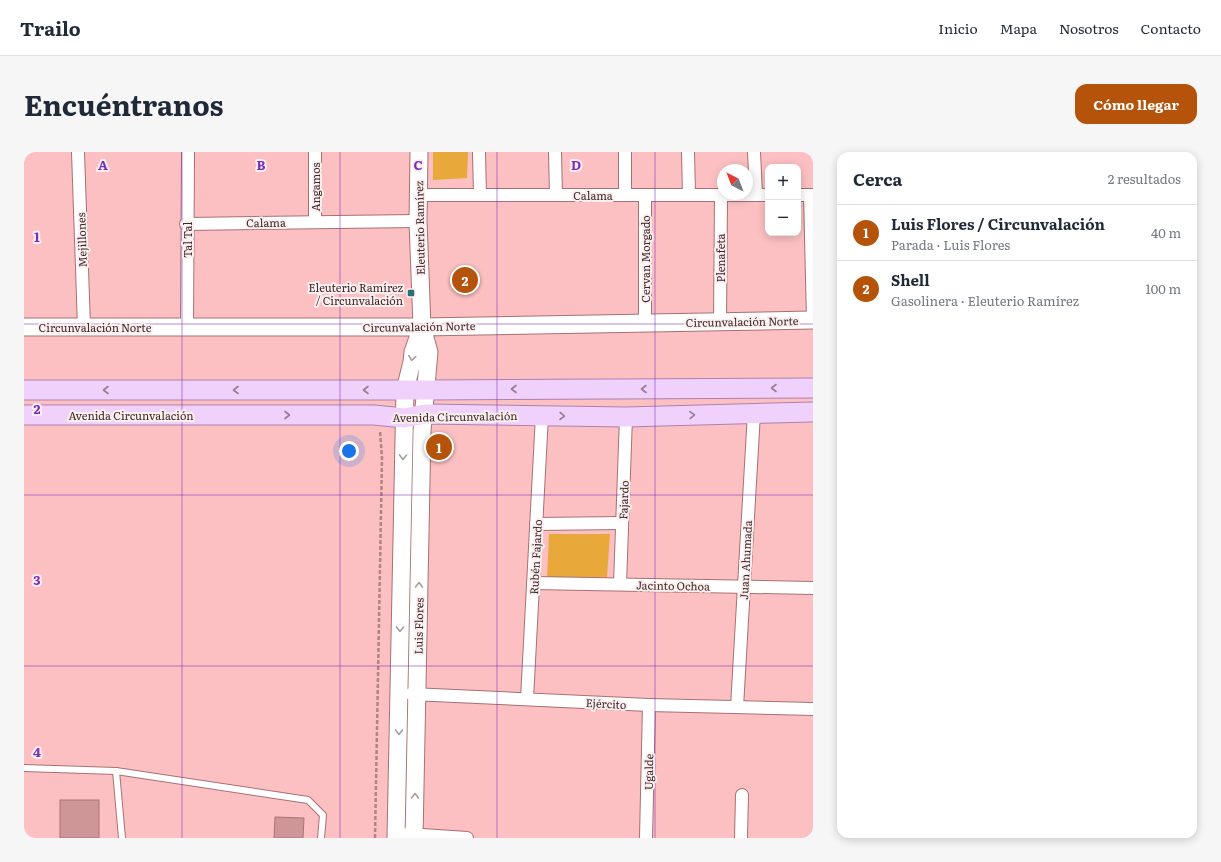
<!DOCTYPE html>
<html lang="es">
<head>
<meta charset="utf-8">
<style>
	:root { --surface:#fff; --page:#f6f6f7; --text:#1f2937; --muted:#747a83; --line:#e0e1e3; --accent:#b45309 }
	body { margin:0; font-family:Literata,serif; background:var(--page); color:var(--text) }
	.controls { position:absolute; right:12px; top:12px; display:grid; overflow:hidden; border-radius:8px; box-shadow:0 2px 10px #0003 }
	.controls button { width:36px; height:36px; display:grid; place-items:center; padding:0; border:0; border-bottom:1px solid var(--line); background:var(--surface); color:var(--text); font:20px sans-serif }
	.compass { position:absolute; left:693px; top:12px; width:36px; height:36px; border-radius:50%; background:var(--surface); box-shadow:0 2px 10px #0003; rotate:318deg }
	.you { position:absolute; left:325px; top:299px; width:14px; height:14px; margin:-10px; border:3px solid #fff; border-radius:50%; background:#1a73e8; box-shadow:0 0 0 6px #1a73e833 }
	.badge { display:grid; place-items:center; width:26px; height:26px; border-radius:50%; background:var(--accent); color:#fff; font-size:13px; font-weight:700 }
	.pin { position:absolute; translate:-50% -50%; border:2px solid #fff; box-shadow:0 1px 4px #0006 }
	.list { margin:0; padding:0; list-style:none }
	h2 { display:flex; justify-content:space-between; align-items:center; height:52px; margin:0; padding:0 16px; font-size:17px }
	h2 small { font-size:13px; font-weight:400; color:var(--muted) }
	.list li { display:grid; grid-template-columns:26px 1fr auto; gap:12px; align-items:center; box-sizing:border-box; height:56px; padding:0 16px; border-top:1px solid var(--line) }
	.list b { display:block; font-size:15px; white-space:nowrap }
	.list p { margin:0; font-size:13px; white-space:nowrap; color:var(--muted) }
	.list em { font-size:13px; font-style:normal; color:var(--muted) }
	.map { position:relative; flex:none; width:789px; height:686px; overflow:hidden; border-radius:12px }
	header { display:flex; align-items:center; gap:24px; box-sizing:border-box; height:56px; padding:0 20px; background:var(--surface); border-bottom:1px solid var(--line) }
	header strong { font-size:19px }
	nav { display:flex; gap:22px; margin-inline-start:auto; font-size:14px }
	.intro { display:flex; align-items:center; justify-content:space-between; box-sizing:border-box; height:96px; padding:0 24px }
	h1 { margin:0; font-size:28px }
	.button { padding:10px 18px; border-radius:12px; background:var(--accent); color:#fff; font-size:14px; font-weight:700 }
	main { display:flex; gap:24px; padding:0 24px }
	aside { flex:1; background:var(--surface); border-radius:12px; box-shadow:0 2px 10px #0003 }
	.map>svg:first-child { display:block }
	.green { fill:#e9a93a }
	.building { fill:#cf9697; stroke:#a97375 }
	.lines { fill:none; stroke-linecap:round; stroke-linejoin:round }
	.lane-casing { stroke:#a77072; stroke-width:8 }
	.street-casing { stroke:#a77072; stroke-width:14 }
	.secondary-casing { stroke:#a77072; stroke-width:19 }
	.primary-casing { stroke:#ab81b0; stroke-width:21 }
	.path { stroke:#b08384; stroke-width:2.5; stroke-dasharray:4 2; stroke-linecap:butt }
	.lane { stroke:#fff; stroke-width:6 }
	.street { stroke:#fff; stroke-width:12 }
	.secondary { stroke:#fff; stroke-width:17 }
	.primary { stroke:#f0d1fb; stroke-width:19 }
	.oneway { stroke:#a89d9e }
	.oneway2 { stroke:#967c91 }
	.grid { fill:none; stroke:#7b2cbf; stroke-width:1; stroke-opacity:0.55 }
	.poi-dot { fill:#267172; stroke:#fcefef; stroke-width:1.5 }
	.labels { text-anchor:middle; dominant-baseline:central; stroke-width:4; stroke-linejoin:round; paint-order:stroke }
	.street-label { font-size:11px; fill:#3d2627; stroke:#fcefef }
	.poi-label { font-size:11px; fill:#3d2627; stroke:#fcefef; text-anchor:end }
	.grid-label { font-size:13px; text-anchor:middle; font-weight:bold; fill:#7b2cbf; stroke:#fcefef; stroke-width:4; stroke-linejoin:round; paint-order:stroke }
</style>
</head>
<body>
<header>
<strong>Trailo</strong>
<nav><a>Inicio</a><a>Mapa</a><a>Nosotros</a><a>Contacto</a></nav>
</header>
<div class="intro"><h1>Encuéntranos</h1><a class="button">Cómo llegar</a></div>
<main>
<div class="map">
<svg width="789" height="686" viewBox="0 0 789 686">
	<rect width="100%" height="100%" fill="#fcc0c2"/>
	<g class="green">
		<polygon points="409,0 444,0 443,26 409,28"/>
		<polygon points="525,382 586,382 583,425 523,426"/>
	</g>
	<g class="building">
		<rect x="36" y="648" width="39" height="38"/>
		<polygon points="251,665 280,666 279,686 250,686"/>
	</g>
	<g class="lines">
		<defs>
			<g id="lane">
				<polyline points="0,616 92,619 284,648 299,663 297,686"/>
				<polyline points="92,619 98,686"/>
			</g>
			<g id="street">
				<polyline points="54,0 60,175"/>
				<polyline points="291,0 291,70"/>
				<polyline points="455,0 456,43"/>
				<polyline points="531,0 532,43"/>
				<polyline points="601,0 601,43"/>
				<polyline points="664,0 665,43"/>
				<polyline points="730,0 732,43"/>
				<polyline points="394,43 744,43"/>
				<polyline points="774,43 789,43"/>
				<polyline points="786,43 789,168"/>
				<polyline points="162,72 394,69"/>
				<polyline points="696,170 697,43"/>
				<polyline points="621,171 621,43"/>
				<polyline points="163,175 164,0"/>
				<polyline points="512,372 598,371"/>
				<polyline points="509,431 789,436"/>
				<polyline points="596,432 602,265"/>
				<polyline points="387,542 625,553 789,557"/>
				<polyline points="503,547 518,263"/>
				<polyline points="713,555 730,261"/>
				<polyline points="383,682 443,686"/>
				<polyline points="622,686 625,553"/>
				<polyline points="717,686 718,643"/>
			</g>
			<g id="secondary">
				<polyline points="0,175 398,175 789,168"/>
				<polyline points="372,686 381,238 388,210 389,200 398,175"/>
				<polyline points="390,686 398,279 405,200 398,175 394,69 395,0"/>
			</g>
			<g id="primary">
				<polyline points="0,238 402,238 789,236"/>
				<polyline points="0,263 350,263 380,266 401,262 602,265 789,260"/>
			</g>
		</defs>
		<use href="#lane" class="lane-casing"/>
		<use href="#street" class="street-casing"/>
		<use href="#secondary" class="secondary-casing"/>
		<use href="#primary" class="primary-casing"/>
		<polyline class="path" points="351,686 358,306 356,279"/>
		<use href="#lane" class="lane"/>
		<use href="#street" class="street"/>
		<use href="#secondary" class="secondary"/>
		<use href="#primary" class="primary"/>
	</g>
	<defs><path id="oneway-chevron" d="M-2-3.5L2.5 0L-2 3.5" fill="none" stroke-width="1.6" stroke-linecap="round" stroke-linejoin="round"/></defs>
	<g class="oneway">
		<use href="#oneway-chevron" transform="translate(388 206) rotate(98)"/>
		<use href="#oneway-chevron" transform="translate(379 305) rotate(91)"/>
		<use href="#oneway-chevron" transform="translate(395 433) rotate(-89)"/>
		<use href="#oneway-chevron" transform="translate(376 477) rotate(91)"/>
		<use href="#oneway-chevron" transform="translate(375 580) rotate(91)"/>
		<use href="#oneway-chevron" transform="translate(391 644) rotate(-89)"/>
	</g>
	<g class="oneway2">
		<use href="#oneway-chevron" transform="translate(750 236) rotate(180)"/>
		<use href="#oneway-chevron" transform="translate(490 237) rotate(180)"/>
		<use href="#oneway-chevron" transform="translate(620 237) rotate(180)"/>
		<use href="#oneway-chevron" transform="translate(82 238) rotate(180)"/>
		<use href="#oneway-chevron" transform="translate(212 238) rotate(180)"/>
		<use href="#oneway-chevron" transform="translate(342 238) rotate(180)"/>
		<use href="#oneway-chevron" transform="translate(263 263)"/>
		<use href="#oneway-chevron" transform="translate(668 263) rotate(-2)"/>
		<use href="#oneway-chevron" transform="translate(538 264) rotate(1)"/>
	</g>
	<path class="grid" d="M158,0v686M316,0v686M473,0v686M631,0v686M0,172h789M0,343h789M0,514h789"/>
	<rect class="poi-dot" x="383" y="137" width="8" height="8" rx="2"/>
	<g class="labels">
		<g class="street-label">
			<text transform="translate(291 35) rotate(-90)">Angamos</text>
			<text x="569" y="43">Calama</text>
			<text transform="translate(242 70) rotate(-1)">Calama</text>
			<text transform="translate(395 76) rotate(-91)">Eleuterio Ramírez</text>
			<text transform="translate(57 88) rotate(-92)">Mejillones</text>
			<text transform="translate(163 88) rotate(-90)">Tal Tal</text>
			<text transform="translate(696 106) rotate(-90)">Plenafeta</text>
			<text transform="translate(621 107) rotate(-90)">Cervan Morgado</text>
			<text transform="translate(718 169) rotate(-1)">Circunvalación Norte</text>
			<text transform="translate(395 174) rotate(-1)">Circunvalación Norte</text>
			<text x="71" y="175">Circunvalación Norte</text>
			<text x="107" y="263">Avenida Circunvalación</text>
			<text transform="translate(431 264) rotate(-1)">Avenida Circunvalación</text>
			<text transform="translate(599 348) rotate(-88)">Fajardo</text>
			<text transform="translate(511 405) rotate(-87)">Rubén Fajardo</text>
			<text transform="translate(721 408) rotate(-87)">Juan Ahumada</text>
			<text transform="translate(649 433) rotate(1)">Jacinto Ochoa</text>
			<text transform="translate(394 474) rotate(-89)">Luis Flores</text>
			<text transform="translate(582 551) rotate(3)">Ejército</text>
			<text transform="translate(624 620) rotate(-89)">Ugalde</text>
		</g>
		<g class="poi-label">
			<text x="379" y="135">Eleuterio Ramírez<tspan x="379" dy="13">/ Circunvalación</tspan></text>
		</g>
	</g>
	<g class="grid-label">
		<text x="79" y="18">A</text>
		<text x="237" y="18">B</text>
		<text x="394" y="18">C</text>
		<text x="552" y="18">D</text>
		<text x="13" y="90">1</text>
		<text x="13" y="262">2</text>
		<text x="13" y="433">3</text>
		<text x="13" y="605">4</text>
	</g>
</svg>
<div class="controls">
<button>+</button>
<button>−</button>
</div>
<svg class="compass" viewBox="-18 -18 36 36"><path d="M0-13l5 13h-10z" fill="#e53935"/><path d="M0 13l5-13h-10z" fill="#747a83"/></svg>
<div class="you"></div>
<div class="pin badge" style="left:415px;top:295px">1</div>
<div class="pin badge" style="left:441px;top:128px">2</div>
</div>
<aside>
<h2>Cerca<small>2 resultados</small></h2>
<ul class="list">
<li><span class="badge">1</span><div><b>Luis Flores / Circunvalación</b><p>Parada · Luis Flores</p></div><em>40 m</em></li>
<li><span class="badge">2</span><div><b>Shell</b><p>Gasolinera · Eleuterio Ramírez</p></div><em>100 m</em></li>
</ul>
</aside>
</main>
</body>
</html>
